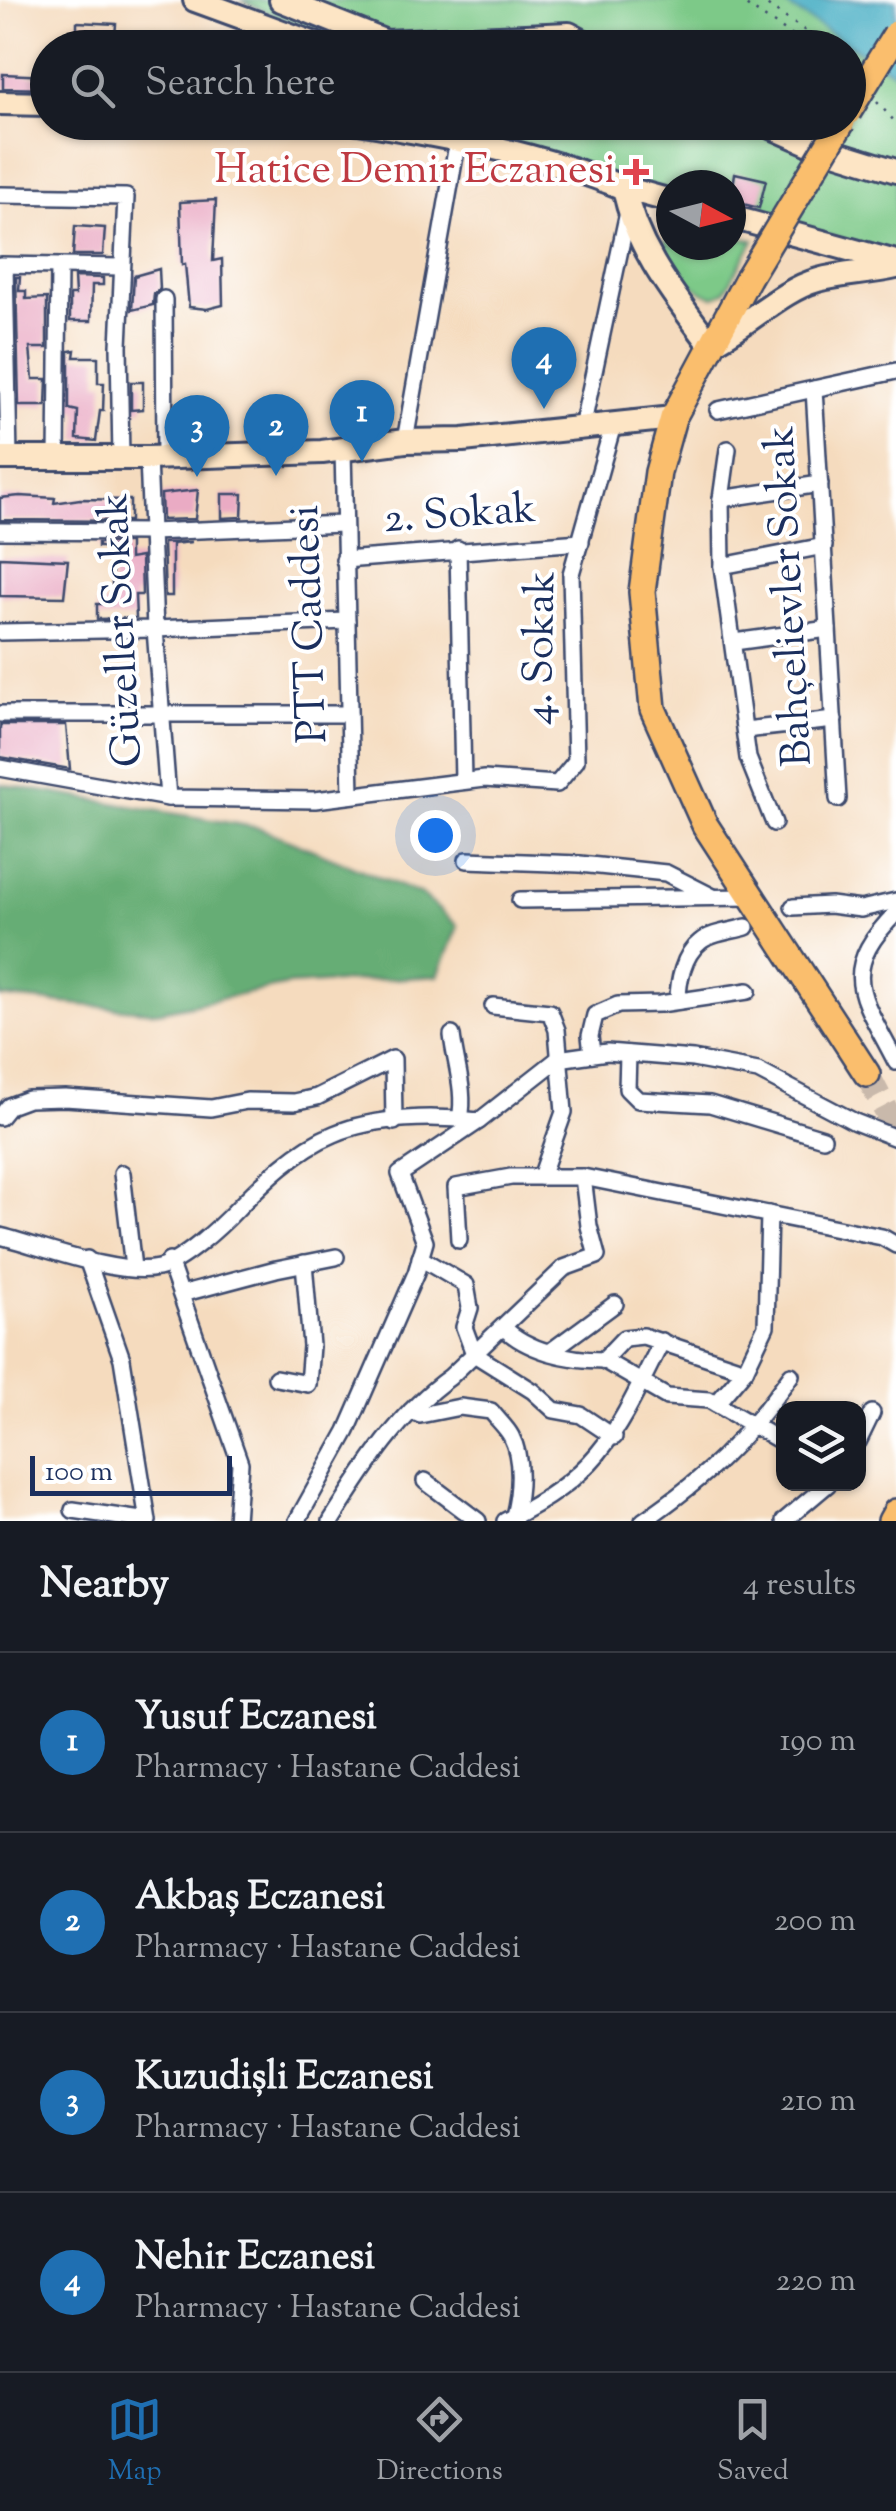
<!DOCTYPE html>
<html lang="en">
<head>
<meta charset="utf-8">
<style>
	:root { --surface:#171b24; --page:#20242c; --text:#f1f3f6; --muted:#9ea1a6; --line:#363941; --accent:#1f6fb2 }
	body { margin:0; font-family:"Sorts Mill Goudy",serif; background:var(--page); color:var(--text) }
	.controls { position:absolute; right:30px; bottom:30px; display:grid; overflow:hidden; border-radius:20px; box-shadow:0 2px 8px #0004 }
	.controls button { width:90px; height:90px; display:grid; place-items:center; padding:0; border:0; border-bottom:2px solid var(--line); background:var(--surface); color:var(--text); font:50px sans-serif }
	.compass { position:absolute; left:656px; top:170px; width:90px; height:90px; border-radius:50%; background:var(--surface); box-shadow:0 2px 8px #0004; rotate:97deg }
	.scale { position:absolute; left:30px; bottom:25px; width:202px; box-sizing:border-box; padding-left:10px; border:5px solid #1b2f5e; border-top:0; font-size:28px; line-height:35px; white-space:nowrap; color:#1b2f5e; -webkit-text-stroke:8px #fff; paint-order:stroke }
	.you { position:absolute; left:435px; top:835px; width:35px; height:35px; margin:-25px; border:8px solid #fff; border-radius:50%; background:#1a73e8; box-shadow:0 0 0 15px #1a73e833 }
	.badge { display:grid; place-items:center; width:65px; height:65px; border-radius:50%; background:var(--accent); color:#fff; font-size:32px; font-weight:700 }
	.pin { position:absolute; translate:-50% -82px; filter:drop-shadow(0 2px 5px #0008) }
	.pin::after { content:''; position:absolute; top:52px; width:35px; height:30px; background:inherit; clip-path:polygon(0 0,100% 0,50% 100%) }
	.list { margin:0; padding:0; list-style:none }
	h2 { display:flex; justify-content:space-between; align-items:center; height:130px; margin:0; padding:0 40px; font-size:42px }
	h2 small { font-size:32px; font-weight:400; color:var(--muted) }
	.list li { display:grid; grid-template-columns:65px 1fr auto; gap:30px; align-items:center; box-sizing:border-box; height:180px; padding:0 40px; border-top:2px solid var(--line) }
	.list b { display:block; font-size:38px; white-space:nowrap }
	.list p { margin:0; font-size:32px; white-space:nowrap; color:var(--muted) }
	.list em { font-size:32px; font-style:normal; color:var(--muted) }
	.icon { flex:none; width:55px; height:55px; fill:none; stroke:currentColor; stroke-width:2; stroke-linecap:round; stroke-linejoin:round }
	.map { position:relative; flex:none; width:896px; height:1521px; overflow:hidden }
	.search { position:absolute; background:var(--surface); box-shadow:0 2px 8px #0004; left:30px; right:30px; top:30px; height:110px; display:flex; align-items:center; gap:25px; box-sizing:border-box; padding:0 35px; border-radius:55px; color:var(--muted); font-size:38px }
	.sheet { height:850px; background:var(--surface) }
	nav { display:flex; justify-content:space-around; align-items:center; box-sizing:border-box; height:140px; border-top:2px solid var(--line); background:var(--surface); font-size:28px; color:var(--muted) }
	nav a { display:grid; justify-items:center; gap:5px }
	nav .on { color:var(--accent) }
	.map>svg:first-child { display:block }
	.green { fill:#7dc988; stroke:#4c7c73; stroke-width:2.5 }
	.forest { fill:#66ad74; stroke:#406e69; stroke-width:2.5 }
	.water { fill:#43acc2; stroke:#2f6e90; stroke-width:2.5 }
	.building { fill:#eaabc4 }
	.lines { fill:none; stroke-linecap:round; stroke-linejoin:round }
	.primary-tunnel { stroke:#c9b9ab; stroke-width:25; stroke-dasharray:25 12; stroke-linecap:butt }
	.street-casing { stroke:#3c496c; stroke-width:20 }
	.secondary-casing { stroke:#3c496c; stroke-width:28 }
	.primary-casing { stroke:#3c496c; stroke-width:30 }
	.path { stroke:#3c496c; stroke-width:2.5; stroke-dasharray:2.5 8; stroke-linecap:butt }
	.street { stroke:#fff; stroke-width:15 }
	.secondary { stroke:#fde5c5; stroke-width:22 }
	.primary { stroke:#fabe6d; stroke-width:25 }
	.primary-bridge-casing { stroke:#3c496c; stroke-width:30; stroke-linecap:butt }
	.primary-bridge { stroke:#fabe6d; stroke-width:25 }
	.health-dot { fill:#e0444e; stroke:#fff; stroke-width:4 }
	.labels { text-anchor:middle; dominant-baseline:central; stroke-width:8; stroke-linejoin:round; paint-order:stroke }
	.health-label { font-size:42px; fill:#be3a42; stroke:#fff; text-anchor:end }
	.street-label { font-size:42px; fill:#1b2f5e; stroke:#fff }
</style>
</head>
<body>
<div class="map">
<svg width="896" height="1521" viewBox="0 0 896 1521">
	<rect width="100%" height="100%" fill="#fff"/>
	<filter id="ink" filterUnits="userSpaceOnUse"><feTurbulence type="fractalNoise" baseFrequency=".01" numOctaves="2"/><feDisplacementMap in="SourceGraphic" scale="20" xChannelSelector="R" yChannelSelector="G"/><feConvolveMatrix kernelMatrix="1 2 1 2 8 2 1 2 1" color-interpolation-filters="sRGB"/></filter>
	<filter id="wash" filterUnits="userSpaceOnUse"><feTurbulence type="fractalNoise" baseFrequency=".0048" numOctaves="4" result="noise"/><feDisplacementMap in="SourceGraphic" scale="40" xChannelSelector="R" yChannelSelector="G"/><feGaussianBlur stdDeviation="2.25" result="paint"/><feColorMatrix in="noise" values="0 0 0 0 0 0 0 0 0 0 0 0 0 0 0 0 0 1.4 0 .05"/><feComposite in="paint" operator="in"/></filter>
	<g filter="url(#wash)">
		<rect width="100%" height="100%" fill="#f5dbbe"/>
		<g class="green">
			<polygon points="241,0 863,0 896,18 896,255 731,208 731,185 671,185 671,192 523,151 488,123 848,122 848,48 342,47"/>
			<path d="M671,233v12h60v-8l23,3 -29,51 -11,6c-26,-11 -39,-23 -53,-49z"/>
		</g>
		<polygon class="forest" points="0,784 260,828 422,895 458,926 438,976 288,985 156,1012 0,997"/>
		<polygon class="water" points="778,0 896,0 896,74"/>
		<g id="blocks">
			<g class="building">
				<polygon points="77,22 116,24 114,48 77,48"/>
				<polygon points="3,74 48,76 48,89 3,88"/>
				<polygon points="735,173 766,180 759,208 731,201"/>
				<polygon points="216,200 213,261 222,259 223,305 207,309 189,307 185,264 182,265 180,202"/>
				<polygon points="75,226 105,228 103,255 73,255"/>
				<polygon points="159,269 160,289 154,294 153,305 132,310 134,276"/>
				<polygon points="16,277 20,277 19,291 26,291 26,299 47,298 47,348 30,348 33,379 47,379 46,406 19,406"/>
				<polygon points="74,277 103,278 103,285 92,285 91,321 70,321 70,295 75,295"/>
				<polygon points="75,350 74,357 98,357 98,383 104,383 103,411 100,411 96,441 77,439 78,411 69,409 69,351"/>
				<polygon points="131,382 143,382 143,409 131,410"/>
				<polygon points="198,490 195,519 162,520 161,494"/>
				<polygon points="222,494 243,494 242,517 222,518"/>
				<polygon points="20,496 55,498 54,503 80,499 130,500 130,521 0,520 0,498"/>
				<polygon points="192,542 172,544 172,596 165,596 163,543"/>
				<polygon points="98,543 129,543 129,559 141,557 142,595 135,595 136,618 97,619 97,604 112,604 112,547 98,547"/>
				<polygon points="0,557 68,560 64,597 0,596"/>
				<polygon points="0,725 66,725 70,769 0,757"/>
			</g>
		</g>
	</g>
	<g filter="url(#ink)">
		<use href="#blocks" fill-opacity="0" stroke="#3c496c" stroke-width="2.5"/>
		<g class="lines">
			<polyline class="primary-tunnel" points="867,1074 896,1130"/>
			<defs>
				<g id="street">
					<polyline points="0,195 126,197 119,346 121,458"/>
					<polyline points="0,265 122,267"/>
					<polyline points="5,266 9,458"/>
					<polyline points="164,299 165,457"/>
					<polyline points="814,389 838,799"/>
					<polyline points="718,410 896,371"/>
					<polyline points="582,428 628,212"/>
					<polyline points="405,441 458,139"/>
					<polyline points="728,449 721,499 722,566 748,758 774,823"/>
					<polyline points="343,450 351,795"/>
					<polyline points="57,457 59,267"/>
					<polyline points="148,458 155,629 168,798"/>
					<polyline points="721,499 820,484"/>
					<polyline points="0,531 151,532 342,524"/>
					<polyline points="458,549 463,781"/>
					<polyline points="344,560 581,542"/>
					<polyline points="722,566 824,546"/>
					<polyline points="0,632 155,629 347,621"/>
					<polyline points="734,642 828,629"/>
					<polyline points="0,714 349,714"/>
					<polyline points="745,730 834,720"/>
					<polyline points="0,768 168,798 315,800 484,779 557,784 576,761 571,574 613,425"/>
					<polyline points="467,860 580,864 666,873 713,897"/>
					<polyline points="520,900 751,897"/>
					<polyline points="793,907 830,905 861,909 896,901"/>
					<path d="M896,913c-60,60 -33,84 0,149"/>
					<path d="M678,1001c0,-19 5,-46 22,-59 10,-9 33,-11 46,-15"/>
					<polyline points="493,1006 550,1012 557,1030 564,1112 541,1177"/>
					<path d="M452,1035c3,28 14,56 8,84"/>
					<polyline points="592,1054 590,1036 595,1015 618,1005 660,1004 748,991"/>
					<polyline points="628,1054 627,1089 638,1100 710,1104 823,1138"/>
					<polyline points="0,1117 9,1106 28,1099 65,1098 211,1108 247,1101 294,1102 317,1097 393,1059 394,1122"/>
					<polyline points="122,1173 133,1268"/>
					<path d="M0,1236c40,10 120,41 158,32 23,-5 63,-42 79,-59 28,-29 60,-60 97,-75 42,-18 101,-18 145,-13"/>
					<polyline points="459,1240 456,1187 511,1177 583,1177 882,1237 896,1245"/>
					<polyline points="420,1258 466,1285 470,1308 464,1327 474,1354 533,1391 554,1410 581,1415 614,1437"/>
					<polyline points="169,1261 240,1463 236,1521"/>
					<polyline points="181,1294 276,1269 336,1257"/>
					<path d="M503,1327c24,24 66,33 100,33l21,-22 19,-2 102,34"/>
					<polyline points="551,1351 615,1304"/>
					<polyline points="603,1360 667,1397 709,1400 784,1443"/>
					<polyline points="276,1378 308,1384 311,1346 304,1263"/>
					<polyline points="716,1404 745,1370 766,1326 769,1214"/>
					<path d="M411,1411l9,4 40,-8 31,4c6,8 16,17 20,25 12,23 9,56 3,80"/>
					<polyline points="858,1442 872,1413"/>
					<polyline points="425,1481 478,1521"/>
					<polyline points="73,1510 148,1521 122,1359 87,1259"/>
					<polyline points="297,1521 347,1431 416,1273 425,1242 400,1174 479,1121 558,1059 607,1052 693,1059 758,1071 855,1122 896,1138"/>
					<path d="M331,1521c33,-52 68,-108 119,-144l114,-109 33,-12 -8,-30 -6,-49"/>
					<path d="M505,1521c97,-48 111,-88 157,-180"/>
					<path d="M643,1521c66,-45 102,-81 148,-146"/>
					<polyline points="784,1521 828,1484"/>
				</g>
				<g id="secondary">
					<polyline points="195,0 326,48"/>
					<polyline points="281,0 386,42 569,34 595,48"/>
					<polyline points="0,103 48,104"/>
					<path d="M358,122c91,15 180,31 266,66 12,61 50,107 86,156 36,-17 71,-54 108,-64 25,-7 53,-7 78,-13"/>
					<polyline points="760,122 812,145 896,171"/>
					<polyline points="624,188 671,201"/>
					<polyline points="731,217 896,262"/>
					<polyline points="0,458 148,458 322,452 405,441 463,440 673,418"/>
				</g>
				<g id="primary">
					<polyline points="748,278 673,418 658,472 642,592 653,709 705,825 867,1074"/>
					<polyline points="891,1521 896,1512"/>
				</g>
			</defs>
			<use href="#street" class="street-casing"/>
			<use href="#secondary" class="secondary-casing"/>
			<use href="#primary" class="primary-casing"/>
			<g class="path">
				<polyline points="738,0 811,48"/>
				<polyline points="759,0 831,48"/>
				<polyline points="877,102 896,123"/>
			</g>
			<use href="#street" class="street"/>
			<use href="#secondary" class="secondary"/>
			<use href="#primary" class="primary"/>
			<defs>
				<g id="primary-bridge">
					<polyline points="848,112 896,34"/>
					<polyline points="748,278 842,122"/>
				</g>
			</defs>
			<use href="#primary-bridge" class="primary-bridge-casing"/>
			<use href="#primary-bridge" class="primary-bridge"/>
		</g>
	</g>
	<path class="health-dot" d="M631 157h10v10h10v10h-10v10h-10v-10h-10v-10h10z"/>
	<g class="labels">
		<g class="health-label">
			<text x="616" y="172">Hatice Demir Eczanesi</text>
		</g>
		<g class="street-label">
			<text transform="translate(460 516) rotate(-4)">2. Sokak</text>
			<text transform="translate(791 596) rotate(-93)">Bahçelievler Sokak</text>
			<text transform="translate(311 624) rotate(-92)">PTT Caddesi</text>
			<text transform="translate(123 630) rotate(-93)">Güzeller Sokak</text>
			<text transform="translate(542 648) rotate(-89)">4. Sokak</text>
		</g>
	</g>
</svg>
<div class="controls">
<button><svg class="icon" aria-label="layers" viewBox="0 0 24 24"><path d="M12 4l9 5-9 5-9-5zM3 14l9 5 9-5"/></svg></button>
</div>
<svg class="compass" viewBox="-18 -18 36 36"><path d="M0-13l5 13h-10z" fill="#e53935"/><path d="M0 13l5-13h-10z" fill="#9ea1a6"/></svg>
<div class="scale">100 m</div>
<div class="you"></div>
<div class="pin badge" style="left:362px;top:462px">1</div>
<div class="pin badge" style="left:276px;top:476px">2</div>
<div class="pin badge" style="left:197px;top:477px">3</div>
<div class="pin badge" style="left:544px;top:409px">4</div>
<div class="search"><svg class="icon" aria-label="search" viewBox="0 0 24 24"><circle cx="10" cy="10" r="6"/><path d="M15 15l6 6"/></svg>Search here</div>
</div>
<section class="sheet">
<h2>Nearby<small>4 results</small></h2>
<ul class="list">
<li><span class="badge">1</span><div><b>Yusuf Eczanesi</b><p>Pharmacy · Hastane Caddesi</p></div><em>190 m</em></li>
<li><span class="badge">2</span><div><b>Akbaş Eczanesi</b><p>Pharmacy · Hastane Caddesi</p></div><em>200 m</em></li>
<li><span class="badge">3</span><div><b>Kuzudişli Eczanesi</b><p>Pharmacy · Hastane Caddesi</p></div><em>210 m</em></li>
<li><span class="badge">4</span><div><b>Nehir Eczanesi</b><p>Pharmacy · Hastane Caddesi</p></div><em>220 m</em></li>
</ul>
</section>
<nav>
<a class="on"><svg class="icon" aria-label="map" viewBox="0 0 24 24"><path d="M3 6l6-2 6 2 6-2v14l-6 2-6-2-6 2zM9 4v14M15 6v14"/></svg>Map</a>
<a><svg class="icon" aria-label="directions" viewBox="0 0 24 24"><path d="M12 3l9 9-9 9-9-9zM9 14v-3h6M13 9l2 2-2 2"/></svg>Directions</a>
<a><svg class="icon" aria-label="saved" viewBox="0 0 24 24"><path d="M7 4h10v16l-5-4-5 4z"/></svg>Saved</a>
</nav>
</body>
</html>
